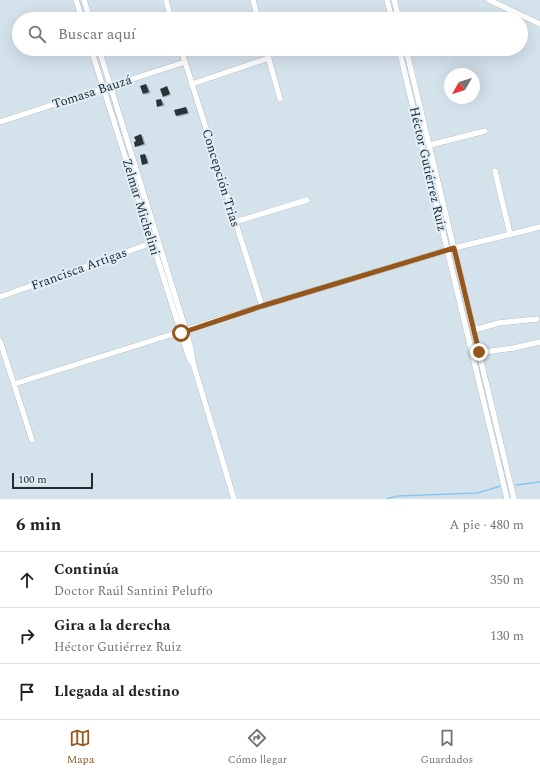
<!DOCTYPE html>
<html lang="es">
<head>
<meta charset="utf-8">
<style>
	:root { --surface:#fff; --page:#f6f6f6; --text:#202124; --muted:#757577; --line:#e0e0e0; --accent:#95571c }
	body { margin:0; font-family:Spectral,serif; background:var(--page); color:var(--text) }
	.compass { position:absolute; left:444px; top:68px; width:36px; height:36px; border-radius:50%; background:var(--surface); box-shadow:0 4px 16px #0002; rotate:231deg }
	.scale { position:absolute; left:12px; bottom:10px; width:81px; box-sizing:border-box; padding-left:4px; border:2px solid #262b2e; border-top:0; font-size:11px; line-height:14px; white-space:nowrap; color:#262b2e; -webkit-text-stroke:3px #e1eff9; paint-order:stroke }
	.stop { position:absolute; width:12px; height:12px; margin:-9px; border:3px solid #95571c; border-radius:50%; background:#fff }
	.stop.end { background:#95571c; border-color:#fff; box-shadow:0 1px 4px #0008 }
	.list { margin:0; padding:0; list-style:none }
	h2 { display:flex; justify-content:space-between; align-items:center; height:52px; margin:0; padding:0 16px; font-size:17px }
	h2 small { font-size:13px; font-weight:400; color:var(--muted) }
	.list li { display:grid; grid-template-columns:26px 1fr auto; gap:12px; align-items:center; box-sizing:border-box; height:56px; padding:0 16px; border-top:1px solid var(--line) }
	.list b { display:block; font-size:15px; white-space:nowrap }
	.list p { margin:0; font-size:13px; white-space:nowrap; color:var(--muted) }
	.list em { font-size:13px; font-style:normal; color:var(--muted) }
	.icon { flex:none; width:22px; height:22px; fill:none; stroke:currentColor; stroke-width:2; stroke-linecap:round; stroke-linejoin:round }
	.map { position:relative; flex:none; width:540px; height:499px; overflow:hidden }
	.search { position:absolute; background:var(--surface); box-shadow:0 4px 16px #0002; left:12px; right:12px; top:12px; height:44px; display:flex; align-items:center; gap:10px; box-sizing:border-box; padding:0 14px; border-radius:22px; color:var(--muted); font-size:15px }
	.sheet { height:220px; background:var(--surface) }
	nav { display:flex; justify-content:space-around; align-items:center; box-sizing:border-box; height:56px; border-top:1px solid var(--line); background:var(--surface); font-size:11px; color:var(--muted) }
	nav a { display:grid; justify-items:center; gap:2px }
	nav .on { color:var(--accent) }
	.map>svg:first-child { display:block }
	.shadow { fill:#0003 }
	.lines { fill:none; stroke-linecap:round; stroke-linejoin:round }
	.stream { stroke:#88c6f1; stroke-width:1.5 }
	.building { fill:#273239 }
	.minor-casing { stroke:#98a5ae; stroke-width:6 }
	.minor { stroke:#fff; stroke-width:5.5 }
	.route { stroke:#95571c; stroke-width:5 }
	.labels { text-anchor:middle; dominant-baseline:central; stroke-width:4; stroke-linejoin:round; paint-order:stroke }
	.street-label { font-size:13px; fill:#262b2e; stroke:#e1eff9 }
</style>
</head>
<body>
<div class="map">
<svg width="540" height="499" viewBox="0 0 540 499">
	<rect width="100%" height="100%" fill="#d4e2ec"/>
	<g class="shadow">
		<polygon points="146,85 148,86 151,93 146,95 144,94"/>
		<polygon points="166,87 168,88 171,95 166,97 164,96"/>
		<polygon points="161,100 163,101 165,106 160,107 158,106 157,101"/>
		<polygon points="186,108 188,109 189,114 179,117 177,115"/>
		<polygon points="141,135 143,136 146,145 138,147 136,146"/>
		<polygon points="145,155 147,156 149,164 145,165 143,164"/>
	</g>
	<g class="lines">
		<g class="stream">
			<polyline points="516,485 540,482"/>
			<polyline points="386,499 398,496 477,493 501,486"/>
		</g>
	</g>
	<g class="building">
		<polygon points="146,84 149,92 143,94 140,86"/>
		<polygon points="167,86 170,94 163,97 160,89"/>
		<polygon points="161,99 163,105 157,107 156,100"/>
		<polygon points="186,107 188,113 176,116 174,110"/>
		<polygon points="141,134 144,144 135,147 134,142 136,141 134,137"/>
		<polygon points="145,154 148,163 142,165 140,155"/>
	</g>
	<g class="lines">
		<defs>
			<g id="minor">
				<polyline points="76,0 82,19"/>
				<polyline points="84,0 90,19"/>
				<polyline points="166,0 171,19"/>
				<polyline points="253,0 258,19"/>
				<polyline points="387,0 392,19"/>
				<polyline points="394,0 399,19"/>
				<polyline points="489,0 540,24"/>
				<polyline points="91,49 187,352 191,362"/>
				<polyline points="99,49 186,331 191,349 193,363 234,499"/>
				<polyline points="181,49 262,306"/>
				<polyline points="266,49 280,99"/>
				<polyline points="399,49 507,499"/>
				<polyline points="406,49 514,499"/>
				<polyline points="192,84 269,58"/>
				<polyline points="0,122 185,62"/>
				<polyline points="430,145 485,131"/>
				<polyline points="495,171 510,234"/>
				<polyline points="235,222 307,200"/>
				<polyline points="0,297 154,242"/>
				<polyline points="474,330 499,323 537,319"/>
				<polyline points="0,341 32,440"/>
				<polyline points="477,353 514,348 540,342"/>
				<polyline points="14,384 262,306 454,248 540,227"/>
			</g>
		</defs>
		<use href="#minor" class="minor-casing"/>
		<use href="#minor" class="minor"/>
	</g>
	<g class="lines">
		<polyline class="route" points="181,333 262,306 454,248 479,352"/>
	</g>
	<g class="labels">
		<g class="street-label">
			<text transform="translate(92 92) rotate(-18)">Tomasa Bauzá</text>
			<text transform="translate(428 169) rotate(77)">Héctor Gutiérrez Ruiz</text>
			<text transform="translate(221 178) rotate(73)">Concepción Trias</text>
			<text transform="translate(141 207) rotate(73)">Zelmar Michelini</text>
			<text transform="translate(79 269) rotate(-20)">Francisca Artigas</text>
		</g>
	</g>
</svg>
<svg class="compass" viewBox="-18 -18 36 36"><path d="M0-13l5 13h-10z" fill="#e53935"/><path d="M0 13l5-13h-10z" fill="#757577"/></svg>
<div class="scale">100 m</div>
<div class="stop" style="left:181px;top:333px"></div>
<div class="stop end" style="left:479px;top:352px"></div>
<div class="search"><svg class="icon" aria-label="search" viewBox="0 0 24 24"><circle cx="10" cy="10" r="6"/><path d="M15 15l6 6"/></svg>Buscar aquí</div>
</div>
<section class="sheet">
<h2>6 min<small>A pie · 480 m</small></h2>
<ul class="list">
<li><svg class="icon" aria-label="ahead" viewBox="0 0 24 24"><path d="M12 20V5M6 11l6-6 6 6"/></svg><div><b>Continúa</b><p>Doctor Raúl Santini Peluffo</p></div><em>350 m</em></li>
<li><svg class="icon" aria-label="right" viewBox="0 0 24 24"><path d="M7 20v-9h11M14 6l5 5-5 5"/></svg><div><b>Gira a la derecha</b><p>Héctor Gutiérrez Ruiz</p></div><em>130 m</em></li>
<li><svg class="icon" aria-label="arrive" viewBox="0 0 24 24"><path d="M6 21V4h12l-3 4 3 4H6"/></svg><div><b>Llegada al destino</b></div></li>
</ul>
</section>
<nav>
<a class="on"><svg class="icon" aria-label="map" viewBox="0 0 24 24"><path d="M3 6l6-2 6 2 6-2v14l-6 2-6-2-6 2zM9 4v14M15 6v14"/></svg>Mapa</a>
<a><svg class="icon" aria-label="directions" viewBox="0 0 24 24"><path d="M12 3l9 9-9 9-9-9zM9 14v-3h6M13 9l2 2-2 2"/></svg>Cómo llegar</a>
<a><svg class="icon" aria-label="saved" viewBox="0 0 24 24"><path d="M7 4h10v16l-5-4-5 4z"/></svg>Guardados</a>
</nav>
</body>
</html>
